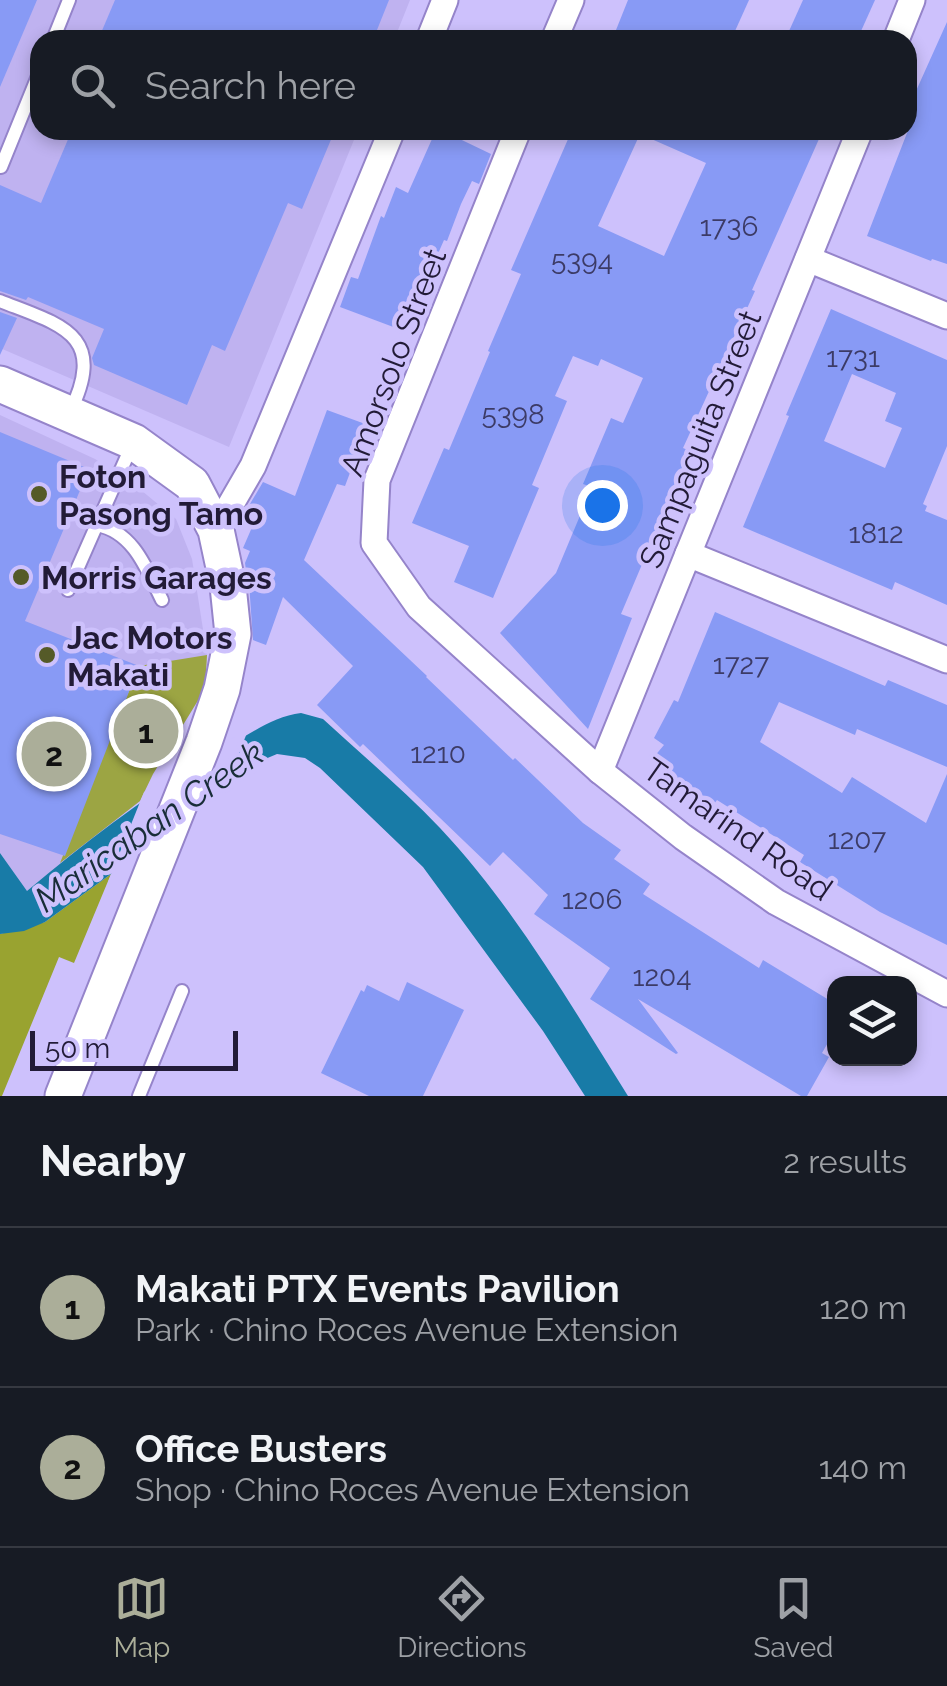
<!DOCTYPE html>
<html lang="en">
<head>
<meta charset="utf-8">
<style>
	:root { --surface:#171b24; --page:#20242c; --text:#f1f3f6; --muted:#9ea1a6; --line:#363941; --accent:#abae99 }
	body { margin:0; font-family:Raleway,sans-serif; background:var(--page); color:var(--text) }
	.controls { position:absolute; right:30px; bottom:30px; display:grid; overflow:hidden; border-radius:20px; box-shadow:0 5px 15px #0003 }
	.controls button { width:90px; height:90px; display:grid; place-items:center; padding:0; border:0; border-bottom:2px solid var(--line); background:var(--surface); color:var(--text); font:50px sans-serif }
	.scale { position:absolute; left:30px; bottom:25px; width:208px; box-sizing:border-box; padding-left:10px; border:5px solid #221b37; border-top:0; font-size:28px; line-height:35px; white-space:nowrap; color:#221b37; -webkit-text-stroke:8px #cdc1fc; paint-order:stroke }
	.you { position:absolute; left:602px; top:505px; width:35px; height:35px; margin:-25px; border:8px solid #fff; border-radius:50%; background:#1a73e8; box-shadow:0 0 0 15px #1a73e833 }
	.badge { display:grid; place-items:center; width:65px; height:65px; border-radius:50%; background:var(--accent); color:#111; font-size:32px; font-weight:700 }
	.pin { position:absolute; translate:-50% -50%; border:5px solid #fff; box-shadow:0 2px 10px #0006 }
	.list { margin:0; padding:0; list-style:none }
	h2 { display:flex; justify-content:space-between; align-items:center; height:130px; margin:0; padding:0 40px; font-size:42px }
	h2 small { font-size:32px; font-weight:400; color:var(--muted) }
	.list li { display:grid; grid-template-columns:65px 1fr auto; gap:30px; align-items:center; box-sizing:border-box; height:160px; padding:0 40px; border-top:2px solid var(--line) }
	.list b { display:block; font-size:38px; white-space:nowrap }
	.list p { margin:0; font-size:32px; white-space:nowrap; color:var(--muted) }
	.list em { font-size:32px; font-style:normal; color:var(--muted) }
	.icon { flex:none; width:55px; height:55px; fill:none; stroke:currentColor; stroke-width:2; stroke-linecap:round; stroke-linejoin:round }
	.map { position:relative; flex:none; width:947px; height:1096px; overflow:hidden }
	.search { position:absolute; background:var(--surface); box-shadow:0 5px 15px #0003; left:30px; right:30px; top:30px; height:110px; display:flex; align-items:center; gap:25px; box-sizing:border-box; padding:0 35px; border-radius:30px; color:var(--muted); font-size:38px }
	.sheet { height:450px; background:var(--surface) }
	nav { display:flex; justify-content:space-around; align-items:center; box-sizing:border-box; height:140px; border-top:2px solid var(--line); background:var(--surface); font-size:28px; color:var(--muted) }
	nav a { display:grid; justify-items:center; gap:5px }
	nav .on { color:var(--accent) }
	.map>svg:first-child { display:block }
	.built { fill:#bfb2f0 }
	.green { fill:#9ca543 }
	.forest { fill:#99a330 }
	.water { fill:#187ba7 }
	.pier { fill:#cdc1fc }
	.building { fill:#889af5; fill-rule:evenodd }
	.lines { fill:none; stroke-linecap:round; stroke-linejoin:round }
	.service-casing { stroke:#9584ca; stroke-width:16 }
	.minor-casing { stroke:#9584ca; stroke-width:29 }
	.secondary-casing { stroke:#9584ca; stroke-width:39 }
	.service { stroke:#fff; stroke-width:12 }
	.minor { stroke:#fff; stroke-width:25 }
	.secondary { stroke:#fff; stroke-width:35 }
	.poi-dot { fill:#555a28; stroke:#cdc1fc; stroke-width:4 }
	.labels { text-anchor:middle; dominant-baseline:central; stroke-width:9; stroke-linejoin:round; paint-order:stroke }
	.number-label { font-size:28px; fill:#3c3b66 }
	.street-label { font-size:32px; fill:#221b37; stroke:#cdc1fc }
	.poi-label { font-size:32px; font-weight:bold; fill:#221b37; stroke:#cdc1fc; text-anchor:start }
	.water-label { font-size:35px; font-style:italic; fill:#192d38; stroke:#cdc1fc }
</style>
</head>
<body>
<div class="map">
<svg width="947" height="1096" viewBox="0 0 947 1096">
	<rect width="100%" height="100%" fill="#cdc1fc"/>
	<g class="built">
		<polygon points="0,0 410,0 394,40 40,40 40,130 358,130 229,447 0,348"/>
		<polygon points="0,415 95,459 136,486 176,519 192,559 207,655 205,689 153,774 140,801 27,891 0,853"/>
	</g>
	<polygon class="green" points="207,655 205,689 153,774 140,801 60,863 139,666"/>
	<polygon class="forest" points="111,874 74,963 59,957 2,1096 0,1096 0,934 45,922"/>
	<path class="water" d="M301,713l22,6c39,36 81,71 117,109 75,80 130,176 188,268h-43l-42,-65 -120,-164 -103,-99 -15,-10 -28,-4 -19,8 -30,19 -117,93 -66,48 -21,9 -24,3v-81l27,38c66,-55 129,-103 203,-146 23,-13 45,-29 71,-32z"/>
	<polygon class="pier" points="249,728 224,790 108,882 144,792"/>
	<g class="building">
		<polygon points="0,0 37,0 0,87"/>
		<polygon points="115,0 389,0 373,40 98,40"/>
		<polygon points="628,0 749,0 731,40 612,40"/>
		<polygon points="803,0 875,0 857,40 785,40"/>
		<polygon points="947,22 947,264 932,259 931,261 867,236 914,115 907,111"/>
		<polygon points="72,130 335,130 302,209 288,203 225,351 212,345 187,405 94,365 92,358 104,329 28,297 26,300 0,291 0,185 41,203"/>
		<polygon points="436,130 441,130 491,154 479,184 472,181 461,204 447,241 444,240 404,331 340,307 351,277 358,279 381,216 384,218 396,187 408,193"/>
		<path d="M572,130h227l20,9 -67,151 3,1 -72,157 7,3 -69,163 11,4 -44,111 -88,-96 56,-60 36,-86 -9,-3 28,-66 12,5 20,-45 -42,-19 -3,7 -25,-10 -18,40 12,5 -35,84 7,3 -46,110 -39,-16 15,-36 -57,-23 32,-75 5,2 41,-98 -2,-1 33,-77 -10,-4zM640,134l66,29 -42,93 -66,-30z"/>
		<path d="M831,309l116,51v86l-24,58 4,2 -2,5 22,9v85l-52,-23 -3,8 -149,-63 46,-111 -3,-1zM852,374l44,19 -11,28 17,7 -17,40 -61,-27z"/>
		<polygon points="0,312 17,318 0,355"/>
		<polygon points="327,410 368,425 345,486 337,484 304,560 427,676 426,677 513,760 515,758 583,823 621,850 614,859 650,884 643,894 759,968 763,960 834,1003 834,1032 822,1053 829,1057 807,1096 801,1096 638,999 678,1053 676,1054 590,999 610,968 534,914 548,895 503,852 490,866 363,744 360,747 317,705 353,666 283,597 266,645 253,640 249,583 253,573 246,570 245,563 250,551 243,548 253,525 241,519 263,482 295,496"/>
		<polygon points="0,432 89,469 25,621 139,666 65,856 0,834"/>
		<polygon points="715,612 885,686 888,680 947,705 947,767 857,729 855,735 779,702 760,742 842,793 852,777 926,823 947,774 947,945 880,912 800,862 804,855 717,800 711,808 653,758 664,745 654,738 674,700 678,702"/>
		<polygon points="407,982 464,1010 423,1096 369,1096 321,1073 361,990 364,992 367,985 399,1001"/>
	</g>
	<g class="lines">
		<defs>
			<g id="service">
				<polyline points="53,40 69,0"/>
				<polyline points="1,167 40,71"/>
				<path d="M0,301c61,24 108,33 70,111"/>
				<path d="M97,525c37,7 50,45 65,75"/>
				<polyline points="68,590 132,445"/>
				<polyline points="139,1096 182,991"/>
			</g>
			<g id="minor">
				<polyline points="429,40 445,0"/>
				<polyline points="554,40 571,0"/>
				<polyline points="896,40 912,0"/>
				<polyline points="518,130 377,480 374,543 419,607 600,771 683,837 776,902 947,994"/>
				<polyline points="808,259 947,316"/>
				<polyline points="216,530 253,466 392,130"/>
				<polyline points="688,554 947,660"/>
				<polyline points="600,771 860,130"/>
			</g>
			<polyline id="secondary" points="0,384 134,442 192,484 216,530 228,586 233,634 222,689 204,742 63,1096"/>
		</defs>
		<use href="#service" class="service-casing"/>
		<use href="#minor" class="minor-casing"/>
		<use href="#secondary" class="secondary-casing"/>
		<use href="#service" class="service"/>
		<use href="#minor" class="minor"/>
		<use href="#secondary" class="secondary"/>
	</g>
	<g class="poi-dot">
		<circle cx="39" cy="494" r="10"/>
		<circle cx="21" cy="577" r="10"/>
		<circle cx="47" cy="655" r="10"/>
	</g>
	<g class="labels">
		<g class="number-label">
			<text x="729" y="226">1736</text>
			<text x="582" y="260">5394</text>
			<text x="853" y="357">1731</text>
			<text x="513" y="414">5398</text>
			<text x="876" y="533">1812</text>
			<text x="741" y="664">1727</text>
			<text x="438" y="753">1210</text>
			<text x="857" y="839">1207</text>
			<text x="592" y="899">1206</text>
			<text x="662" y="976">1204</text>
		</g>
		<g class="street-label">
			<text transform="translate(393 362) rotate(-69)">Amorsolo Street</text>
			<text transform="translate(700 439) rotate(-68)">Sampaguita Street</text>
			<text transform="translate(738 829) rotate(35)">Tamarind Road</text>
		</g>
		<g class="poi-label">
			<text x="59" y="476">Foton<tspan x="59" dy="37">Pasong Tamo</tspan></text>
			<text x="41" y="577">Morris Garages</text>
			<text x="67" y="637">Jac Motors<tspan x="67" dy="37">Makati</tspan></text>
		</g>
		<g class="water-label">
			<text transform="translate(149 826) rotate(-35)">Maricaban Creek</text>
		</g>
	</g>
</svg>
<div class="controls">
<button><svg class="icon" aria-label="layers" viewBox="0 0 24 24"><path d="M12 4l9 5-9 5-9-5zM3 14l9 5 9-5"/></svg></button>
</div>
<div class="scale">50 m</div>
<div class="you"></div>
<div class="pin badge" style="left:146px;top:731px">1</div>
<div class="pin badge" style="left:54px;top:754px">2</div>
<div class="search"><svg class="icon" aria-label="search" viewBox="0 0 24 24"><circle cx="10" cy="10" r="6"/><path d="M15 15l6 6"/></svg>Search here</div>
</div>
<section class="sheet">
<h2>Nearby<small>2 results</small></h2>
<ul class="list">
<li><span class="badge">1</span><div><b>Makati PTX Events Pavilion</b><p>Park · Chino Roces Avenue Extension</p></div><em>120 m</em></li>
<li><span class="badge">2</span><div><b>Office Busters</b><p>Shop · Chino Roces Avenue Extension</p></div><em>140 m</em></li>
</ul>
</section>
<nav>
<a class="on"><svg class="icon" aria-label="map" viewBox="0 0 24 24"><path d="M3 6l6-2 6 2 6-2v14l-6 2-6-2-6 2zM9 4v14M15 6v14"/></svg>Map</a>
<a><svg class="icon" aria-label="directions" viewBox="0 0 24 24"><path d="M12 3l9 9-9 9-9-9zM9 14v-3h6M13 9l2 2-2 2"/></svg>Directions</a>
<a><svg class="icon" aria-label="saved" viewBox="0 0 24 24"><path d="M7 4h10v16l-5-4-5 4z"/></svg>Saved</a>
</nav>
</body>
</html>
